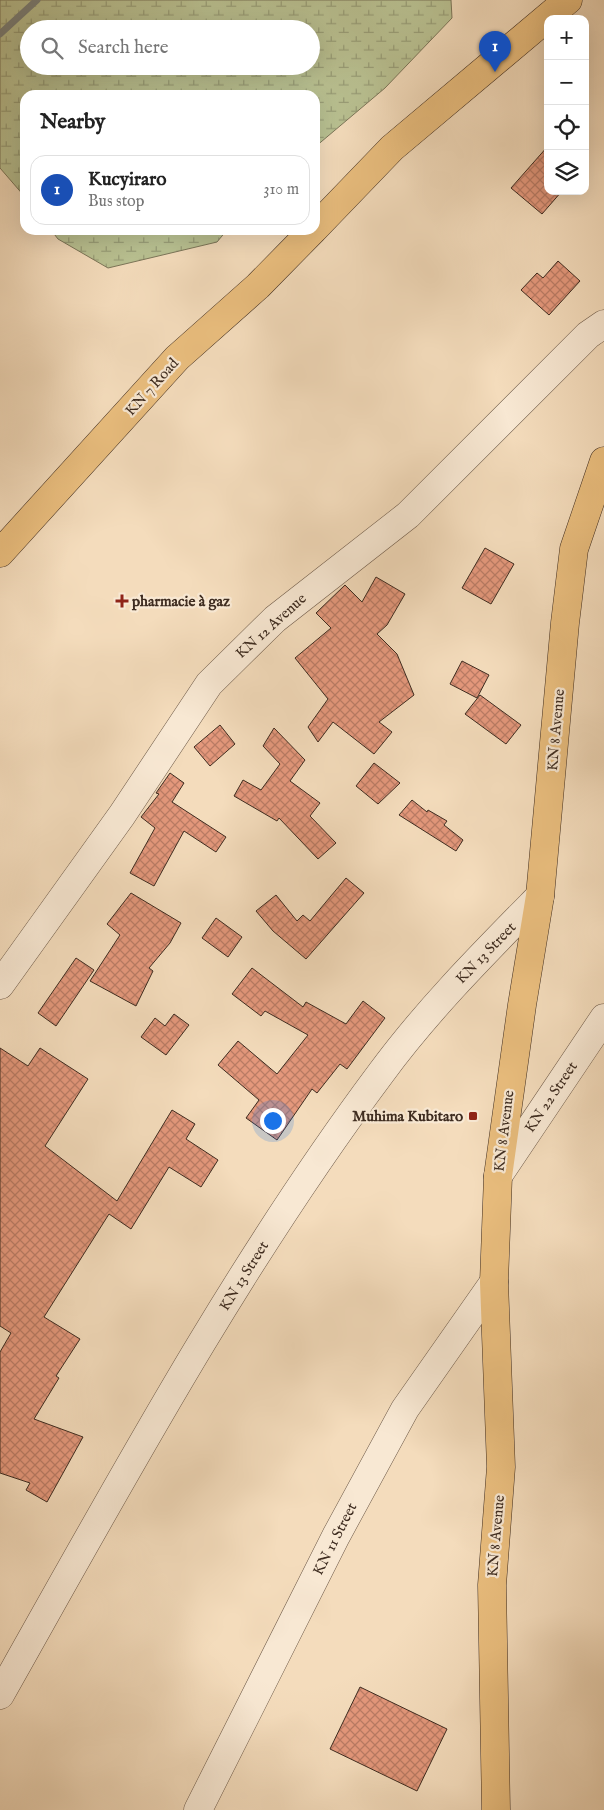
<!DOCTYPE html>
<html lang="en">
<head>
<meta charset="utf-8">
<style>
	:root { --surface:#fff; --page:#f2f2f2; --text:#222; --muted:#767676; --line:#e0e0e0; --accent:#0f766e }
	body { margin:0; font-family:"IM FELL English",serif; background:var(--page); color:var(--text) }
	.controls { position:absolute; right:15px; top:15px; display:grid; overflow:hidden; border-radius:10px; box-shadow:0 5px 20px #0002 }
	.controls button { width:45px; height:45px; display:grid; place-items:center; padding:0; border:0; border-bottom:1px solid var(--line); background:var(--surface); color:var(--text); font:25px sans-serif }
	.you { position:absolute; left:272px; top:1120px; width:18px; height:18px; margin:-12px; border:4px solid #fff; border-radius:50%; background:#1a73e8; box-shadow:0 0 0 8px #1a73e833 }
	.badge { display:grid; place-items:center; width:32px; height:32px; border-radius:50%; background:var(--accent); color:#fff; font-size:16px; font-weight:700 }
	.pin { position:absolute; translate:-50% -41px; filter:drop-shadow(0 1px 2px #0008) }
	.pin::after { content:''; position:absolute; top:26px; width:18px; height:15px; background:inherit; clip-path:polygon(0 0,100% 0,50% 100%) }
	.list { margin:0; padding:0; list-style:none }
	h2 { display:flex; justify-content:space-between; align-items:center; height:65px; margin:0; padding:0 20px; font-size:21px }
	h2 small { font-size:16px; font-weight:400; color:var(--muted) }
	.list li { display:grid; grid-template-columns:32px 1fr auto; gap:15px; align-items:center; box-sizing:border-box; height:70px; margin:0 10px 10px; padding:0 10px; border:1px solid var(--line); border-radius:15px }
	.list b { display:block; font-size:19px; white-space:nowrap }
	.list p { margin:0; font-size:16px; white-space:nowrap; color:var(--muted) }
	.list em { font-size:16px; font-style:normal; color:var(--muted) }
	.icon { flex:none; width:28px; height:28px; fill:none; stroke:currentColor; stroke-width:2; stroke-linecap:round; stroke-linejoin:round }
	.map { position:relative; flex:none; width:604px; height:1810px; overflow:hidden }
	.search { position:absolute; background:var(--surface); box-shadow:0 5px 20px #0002; left:20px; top:20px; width:300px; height:55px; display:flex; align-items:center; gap:12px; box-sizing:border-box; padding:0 18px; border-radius:28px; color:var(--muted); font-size:19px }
	.panel { position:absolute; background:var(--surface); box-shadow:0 5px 20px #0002; left:20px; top:90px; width:300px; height:145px; border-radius:15px }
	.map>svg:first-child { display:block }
	.wetland { fill:url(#wetland-marsh); stroke:#7c7659; fill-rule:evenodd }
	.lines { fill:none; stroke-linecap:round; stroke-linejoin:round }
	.stream { stroke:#79817d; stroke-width:7 }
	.building { fill:url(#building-cross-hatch); stroke:#3e2c20 }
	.minor-casing { stroke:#6c5847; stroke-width:29 }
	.major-casing { stroke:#3e2c20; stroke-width:29 }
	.minor { stroke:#f8e8d3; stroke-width:28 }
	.major { stroke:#eabe7e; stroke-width:28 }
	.poi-dot { fill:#8f2418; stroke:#f8e8d3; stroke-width:2 }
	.labels { text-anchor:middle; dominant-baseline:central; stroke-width:4.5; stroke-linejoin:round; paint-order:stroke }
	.street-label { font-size:15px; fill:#3e2c20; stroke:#f8e8d3 }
	.poi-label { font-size:15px; font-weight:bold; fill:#3e2c20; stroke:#f8e8d3; text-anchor:start }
</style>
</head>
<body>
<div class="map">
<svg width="604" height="1810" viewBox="0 0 604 1810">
	<defs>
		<pattern id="wetland-marsh" width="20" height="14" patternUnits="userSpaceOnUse" patternTransform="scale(1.25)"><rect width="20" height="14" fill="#b9c192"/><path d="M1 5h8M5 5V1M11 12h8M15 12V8" fill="none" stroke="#989d77"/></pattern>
		<pattern id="building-cross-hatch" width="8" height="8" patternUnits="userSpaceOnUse" patternTransform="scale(1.25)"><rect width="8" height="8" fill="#e4987c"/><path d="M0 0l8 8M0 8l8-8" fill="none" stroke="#ba7c65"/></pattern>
	</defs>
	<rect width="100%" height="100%" fill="#f4dcbc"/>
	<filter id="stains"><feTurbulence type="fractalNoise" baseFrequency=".004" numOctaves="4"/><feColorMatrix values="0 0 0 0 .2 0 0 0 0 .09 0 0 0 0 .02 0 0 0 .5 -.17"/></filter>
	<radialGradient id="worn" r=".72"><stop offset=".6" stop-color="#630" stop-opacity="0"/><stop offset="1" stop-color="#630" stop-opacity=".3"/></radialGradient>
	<g class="wetland">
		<path d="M0,0h451l1,18 -67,70 -70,59v-52h-290v102l-25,-29zM29,29h282v37h-282z"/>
		<polygon points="51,230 227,230 217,242 108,268 58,239"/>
	</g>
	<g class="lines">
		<polyline class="stream" points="0,34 37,0"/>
	</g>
	<g class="building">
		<polygon points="548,146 548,191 562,191 542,214 511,188"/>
		<polygon points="558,261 580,281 549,315 521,290 537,273 543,278"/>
		<polygon points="485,548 514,564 491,604 462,588"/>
		<polygon points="376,577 405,594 387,625 377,634 397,654 414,695 379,722 392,732 374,754 333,722 318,742 308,727 328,699 295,658 331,628 316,613 345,585 362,602"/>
		<polygon points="462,661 489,675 477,698 450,684"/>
		<polygon points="480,695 521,725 506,744 465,714"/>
		<polygon points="220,725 235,744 210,766 194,747"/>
		<polygon points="274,728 305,760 290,781 320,803 310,816 336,843 318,859 279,818 277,821 234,796 243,780 261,790 280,764 263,746"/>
		<polygon points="374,763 400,783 378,804 356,786"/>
		<polygon points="170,773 184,783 172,802 226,837 216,852 184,831 154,886 130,873 155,828 141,817 159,794 156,793"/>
		<polygon points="412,800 427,812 428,810 447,821 444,825 463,840 456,851 399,815"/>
		<polygon points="346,878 364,893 306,959 273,931 256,911 276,895 297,921 303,915 310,921"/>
		<polygon points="131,893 181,923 170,943 149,968 153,971 136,1006 90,981 120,935 107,924"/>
		<polygon points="216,918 242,937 228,957 202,938"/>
		<polygon points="76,958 94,970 56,1026 38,1013"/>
		<polygon points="252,968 303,1007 306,1002 346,1024 363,1001 385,1018 347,1069 340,1064 317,1093 312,1089 277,1140 246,1118 259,1100 218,1065 238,1041 277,1074 308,1035 265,1011 261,1016 232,994"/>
		<polygon points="174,1014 189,1025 166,1055 141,1037 155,1018 165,1026"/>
		<polygon points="0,1048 28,1066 40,1048 88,1079 45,1146 117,1201 172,1110 195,1124 186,1139 218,1160 201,1187 169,1167 131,1229 109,1214 44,1317 80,1339 56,1376 59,1378 34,1419 83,1437 47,1502 26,1490 30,1483 0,1473 0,1352 11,1333 0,1326"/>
		<polygon points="360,1687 447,1729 417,1791 330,1749"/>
	</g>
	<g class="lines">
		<defs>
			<g id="minor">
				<polyline points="0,985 122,815 209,684 275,619 408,515 588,335 604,324"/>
				<polyline points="498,1176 604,1018"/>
				<path d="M0,1695c119,-211 236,-428 381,-622 47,-64 104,-121 159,-177"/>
				<polyline points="198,1810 336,1536 405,1409 494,1282"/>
			</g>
			<g id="major">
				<polyline points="315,228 392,148 568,0"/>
				<polyline points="0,553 177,358 258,286 313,230"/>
				<polyline points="496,1810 492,1585 501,1467 494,1282 498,1176 522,1005 540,896 565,623 574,549 604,461"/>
			</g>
		</defs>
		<use href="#minor" class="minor-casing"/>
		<use href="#major" class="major-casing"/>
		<use href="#minor" class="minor"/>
		<use href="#major" class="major"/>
	</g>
	<g class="poi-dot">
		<path d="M119.5 593.5h5v5h5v5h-5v5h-5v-5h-5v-5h5z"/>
		<rect x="468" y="1111" width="10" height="10" rx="2.5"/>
	</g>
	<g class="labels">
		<g class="street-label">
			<text transform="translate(152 387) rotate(-48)">KN 7 Road</text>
			<text transform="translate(271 626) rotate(-42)">KN 12 Avenue</text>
			<text transform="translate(556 730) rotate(-85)">KN 8 Avenue</text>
			<text transform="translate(486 953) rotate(-46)">KN 13 Street</text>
			<text transform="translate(551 1097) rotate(-56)">KN 22 Street</text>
			<text transform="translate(504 1131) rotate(-83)">KN 8 Avenue</text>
			<text transform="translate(244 1276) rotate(-58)">KN 13 Street</text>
			<text transform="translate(496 1536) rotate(-85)">KN 8 Avenue</text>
			<text transform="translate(335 1539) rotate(-63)">KN 11 Street</text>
		</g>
		<g class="poi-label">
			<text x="132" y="601">pharmacie à gaz</text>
			<text x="463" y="1116" text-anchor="end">Muhima Kubitaro</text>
		</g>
	</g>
	<rect width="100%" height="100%" filter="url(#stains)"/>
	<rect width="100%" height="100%" fill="url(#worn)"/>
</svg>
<div class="controls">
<button>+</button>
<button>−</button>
<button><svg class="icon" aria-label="locate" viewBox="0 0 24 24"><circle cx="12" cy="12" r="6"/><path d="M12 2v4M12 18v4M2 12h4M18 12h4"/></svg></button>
<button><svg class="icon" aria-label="layers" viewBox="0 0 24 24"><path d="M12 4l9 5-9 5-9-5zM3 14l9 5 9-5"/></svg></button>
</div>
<div class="you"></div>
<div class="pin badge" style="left:495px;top:72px;background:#1a4fb4">1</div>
<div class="search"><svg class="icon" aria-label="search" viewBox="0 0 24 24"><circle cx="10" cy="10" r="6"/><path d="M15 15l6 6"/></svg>Search here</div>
<section class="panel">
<h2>Nearby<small></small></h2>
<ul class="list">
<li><span class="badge" style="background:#1a4fb4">1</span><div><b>Kucyiraro</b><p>Bus stop</p></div><em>310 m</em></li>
</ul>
</section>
</div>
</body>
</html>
